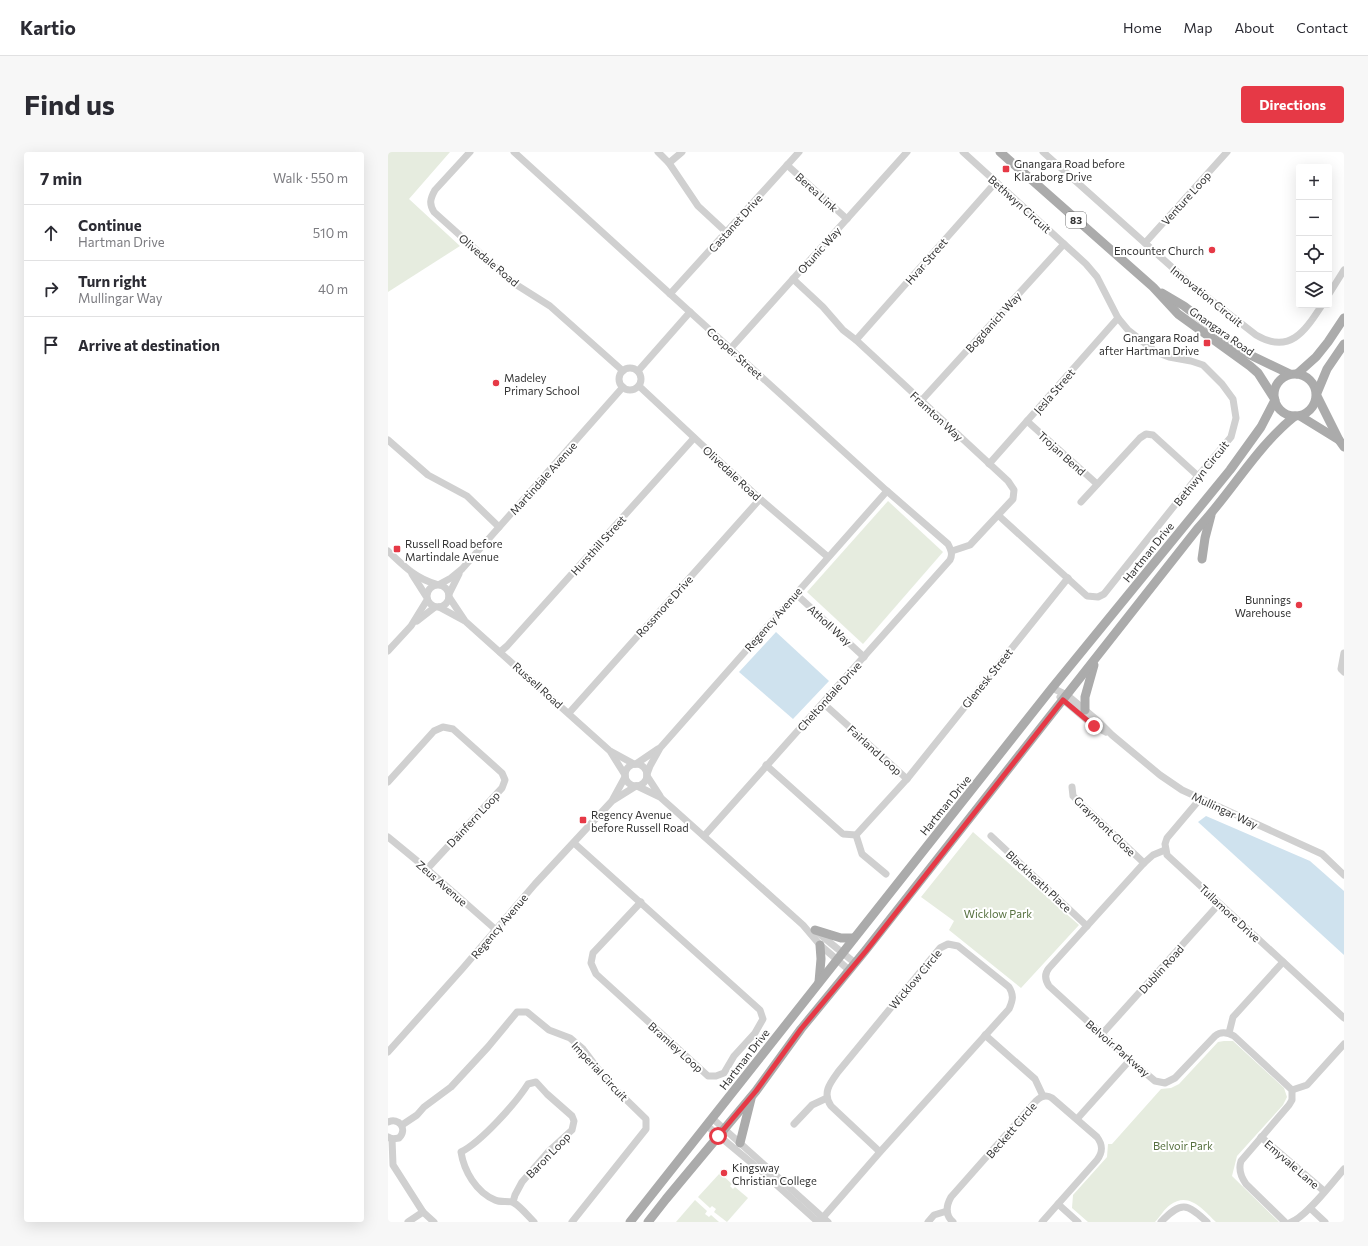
<!DOCTYPE html>
<html lang="en">
<head>
<meta charset="utf-8">
<style>
	:root { --surface:#fff; --page:#f7f7f7; --text:#2b2b33; --muted:#7c7c81; --line:#e1e1e2; --accent:#e63946 }
	body { margin:0; font-family:Commissioner,sans-serif; background:var(--page); color:var(--text) }
	.controls { position:absolute; right:12px; top:12px; display:grid; overflow:hidden; border-radius:4px; box-shadow:0 4px 16px #0002 }
	.controls button { width:36px; height:36px; display:grid; place-items:center; padding:0; border:0; border-bottom:1px solid var(--line); background:var(--surface); color:var(--text); font:20px sans-serif }
	.stop { position:absolute; width:12px; height:12px; margin:-9px; border:3px solid #e63946; border-radius:50%; background:#fff }
	.stop.end { background:#e63946; border-color:#fff; box-shadow:0 1px 4px #0008 }
	.list { margin:0; padding:0; list-style:none }
	h2 { display:flex; justify-content:space-between; align-items:center; height:52px; margin:0; padding:0 16px; font-size:17px }
	h2 small { font-size:13px; font-weight:400; color:var(--muted) }
	.list li { display:grid; grid-template-columns:26px 1fr auto; gap:12px; align-items:center; box-sizing:border-box; height:56px; padding:0 16px; border-top:1px solid var(--line) }
	.list b { display:block; font-size:15px; white-space:nowrap }
	.list p { margin:0; font-size:13px; white-space:nowrap; color:var(--muted) }
	.list em { font-size:13px; font-style:normal; color:var(--muted) }
	.icon { flex:none; width:22px; height:22px; fill:none; stroke:currentColor; stroke-width:2; stroke-linecap:round; stroke-linejoin:round }
	.map { position:relative; flex:none; width:956px; height:1070px; overflow:hidden; border-radius:4px }
	header { display:flex; align-items:center; gap:24px; box-sizing:border-box; height:56px; padding:0 20px; background:var(--surface); border-bottom:1px solid var(--line) }
	header strong { font-size:19px }
	nav { display:flex; gap:22px; margin-inline-start:auto; font-size:14px }
	.intro { display:flex; align-items:center; justify-content:space-between; box-sizing:border-box; height:96px; padding:0 24px }
	h1 { margin:0; font-size:28px }
	.button { padding:10px 18px; border-radius:4px; background:var(--accent); color:#fff; font-size:14px; font-weight:700 }
	main { display:flex; gap:24px; padding:0 24px }
	aside { flex:1; background:var(--surface); border-radius:4px; box-shadow:0 4px 16px #0002 }
	.map>svg:first-child { display:block }
	.green { fill:#e6ecdf }
	.water { fill:#cfe2ee }
	.lines { fill:none; stroke-linecap:round; stroke-linejoin:round }
	.minor { stroke:#d0d0d0; stroke-width:7 }
	.major { stroke:#ababab; stroke-width:9 }
	.route { stroke:#e63946; stroke-width:5 }
	.poi-dot { fill:#e63946; stroke:#fff; stroke-width:1.5 }
	.labels { text-anchor:middle; dominant-baseline:central; stroke-width:4; stroke-linejoin:round; paint-order:stroke }
	.shield { fill:#fff; stroke:#707070; stroke-width:1 }
	.shield-label { font-size:10px; font-weight:bold; fill:#333 }
	.poi-label { font-size:11px; fill:#333; stroke:#fff; text-anchor:start }
	.street-label { font-size:11px; fill:#333; stroke:#fff }
	.park-label { font-size:11px; fill:#56703f; stroke:#fff }
</style>
</head>
<body>
<header>
<strong>Kartio</strong>
<nav><a>Home</a><a>Map</a><a>About</a><a>Contact</a></nav>
</header>
<div class="intro"><h1>Find us</h1><a class="button">Directions</a></div>
<main>
<aside>
<h2>7 min<small>Walk · 550 m</small></h2>
<ul class="list">
<li><svg class="icon" aria-label="ahead" viewBox="0 0 24 24"><path d="M12 20V5M6 11l6-6 6 6"/></svg><div><b>Continue</b><p>Hartman Drive</p></div><em>510 m</em></li>
<li><svg class="icon" aria-label="right" viewBox="0 0 24 24"><path d="M7 20v-9h11M14 6l5 5-5 5"/></svg><div><b>Turn right</b><p>Mullingar Way</p></div><em>40 m</em></li>
<li><svg class="icon" aria-label="arrive" viewBox="0 0 24 24"><path d="M6 21V4h12l-3 4 3 4H6"/></svg><div><b>Arrive at destination</b></div></li>
</ul>
</aside>
<div class="map">
<svg width="956" height="1070" viewBox="0 0 956 1070">
	<rect width="100%" height="100%" fill="#fff"/>
	<g class="green">
		<polygon points="0,0 62,0 21,47 72,94 0,140"/>
		<polygon points="500,349 555,400 475,492 419,440"/>
		<polygon points="585,680 691,773 633,836 561,778 566,769 533,745"/>
		<path d="M836,889h9l51,47 3,9 -4,8 -46,51 -5,20 47,46h-63c-13,-12 -27,-31 -46,-17 -6,4 -10,12 -15,17h-67l-16,-14 1,-13 34,-38 1,-13h4l49,-55 10,-1 8,-4 39,-42z"/>
		<polygon points="332,1021 344,1032 342,1034 345,1037 347,1035 360,1046 339,1070 326,1060 328,1057 324,1054 322,1056 310,1045"/>
		<polygon points="307,1048 319,1059 317,1062 321,1065 323,1063 331,1070 288,1070"/>
	</g>
	<g class="water">
		<polygon points="388,480 441,529 405,567 351,520"/>
		<polygon points="818,664 922,709 956,739 956,803 810,670"/>
	</g>
	<g class="lines">
		<g class="minor">
			<path d="M82,0l-35,38c-5,9 -6,14 -1,22l78,70 38,24 73,65"/>
			<path d="M126,0l373,339 61,53c3,6 5,10 2,16l-246,276"/>
			<polyline points="270,0 281,11 310,54 338,80"/>
			<polyline points="575,0 698,112 709,125 730,166 740,178 768,200 781,205 803,209 815,213 834,232 845,247 848,266 843,285 810,324 716,442 710,445 699,444 610,363"/>
			<path d="M655,0l150,134 63,49c34,20 49,-4 66,-30"/>
			<polyline points="281,11 294,0"/>
			<polyline points="399,13 459,67"/>
			<polyline points="757,91 839,0"/>
			<polyline points="405,127 435,155 455,178 468,188 620,329 626,338 625,347 582,393 564,399"/>
			<polyline points="282,142 411,0"/>
			<polyline points="941,142 956,118"/>
			<polyline points="468,188 608,30"/>
			<polyline points="343,196 519,0"/>
			<circle cx="242" cy="227" r="11"/>
			<polyline points="250,219 302,160"/>
			<polyline points="251,234 372,347 440,405"/>
			<polyline points="533,249 676,92"/>
			<polyline points="639,269 709,332"/>
			<polyline points="0,288 40,323 79,344 111,375"/>
			<polyline points="601,312 730,166"/>
			<polyline points="693,350 752,286 758,282 765,283 810,324"/>
			<path d="M0,399c16,15 27,27 48,33"/>
			<polyline points="24,422 38,444"/>
			<polyline points="52,432 63,426 74,417 235,235"/>
			<circle cx="50" cy="444" r="11"/>
			<polyline points="61,442 71,422"/>
			<polyline points="408,442 476,505"/>
			<polyline points="61,445 77,469 222,599 237,623"/>
			<polyline points="51,455 75,468"/>
			<polyline points="29,469 47,455"/>
			<polyline points="0,499 23,474 39,448"/>
			<polyline points="112,500 119,494 306,286"/>
			<polyline points="956,501 953,517 956,520"/>
			<polyline points="664,536 679,543 710,569 724,583 772,623 794,638 934,702 956,723"/>
			<polyline points="672,545 706,574 718,580"/>
			<polyline points="181,561 372,347"/>
			<polyline points="224,600 246,612"/>
			<circle cx="248" cy="623" r="11"/>
			<polyline points="248,612 270,597"/>
			<polyline points="378,613 455,682 468,683 519,627 435,551"/>
			<polyline points="259,622 262,614 272,596 499,339"/>
			<polyline points="259,624 272,644"/>
			<polyline points="519,627 680,426"/>
			<polyline points="0,630 46,579 55,575 65,577 114,621 117,628 114,636 39,717"/>
			<polyline points="249,634 272,645 415,773 432,793 461,818"/>
			<polyline points="684,635 685,644 756,711"/>
			<polyline points="225,647 237,625"/>
			<polyline points="812,647 779,686 777,692 779,703 956,866"/>
			<polyline points="468,683 474,702 498,722"/>
			<polyline points="603,684 699,774"/>
			<polyline points="0,685 39,717 107,777"/>
			<polyline points="186,691 372,858 375,867 367,881 346,904 336,921 328,924 320,924 208,822 203,811 205,801 253,750"/>
			<path d="M777,698l-12,5 -9,8 -95,105c-5,6 -4,12 0,18l81,74 25,21 10,2 10,-5 40,-42c6,-5 12,-4 19,0l58,54v10l-3,5 -48,56c-3,9 0,16 5,23l39,38"/>
			<polyline points="429,780 467,811"/>
			<polyline points="841,881 845,865 895,810"/>
			<polyline points="714,882 831,752"/>
			<polyline points="597,883 647,927 655,944"/>
			<polyline points="0,900 75,816 147,732 224,649 248,634"/>
			<polyline points="904,938 919,933 956,892"/>
			<polyline points="324,966 440,1070"/>
			<polyline points="689,967 742,908"/>
			<path d="M0,970c11,-5 20,7 11,16l-7,1 -4,-2"/>
			<polyline points="406,972 424,953 439,946"/>
			<polyline points="14,973 29,963 36,955 63,935 100,895 129,860 139,860 161,878 182,886 195,897 220,930 258,967 258,977 184,1070"/>
			<polyline points="318,973 372,1018 430,1070"/>
			<polyline points="873,985 936,1039"/>
			<polyline points="4,987 5,1013 35,1060 46,1070"/>
			<path d="M125,1050l2,-7 7,-13 27,-31 23,-21 2,-9 -2,-5 -25,-22 -11,-12 -8,2c-12,19 -47,58 -67,68 3,19 15,40 34,48 6,3 14,0 19,3 6,3 15,14 20,19"/>
			<polyline points="670,1052 690,1070"/>
			<polyline points="922,1056 937,1070"/>
			<polyline points="20,1070 35,1060"/>
			<path d="M431,1070l61,-70 129,-143c4,-9 5,-14 0,-22l-51,-41 -10,-2 -8,4 -102,124c-8,11 -16,21 -7,34l49,46"/>
			<polyline points="540,1070 546,1063 559,1059"/>
			<path d="M565,1070c-8,-7 -7,-16 -2,-25l85,-96c5,-5 10,-7 16,-3l45,39c6,8 6,15 0,23l-55,62"/>
			<path d="M773,1070c20,-21 26,-19 46,0"/>
			<path d="M903,1070c14,-4 42,-40 53,-53"/>
		</g>
		<g class="major">
			<polyline points="612,0 765,135 790,162 862,214 870,221 886,246"/>
			<polyline points="774,141 796,154 856,200 902,222"/>
			<circle cx="907" cy="243" r="21"/>
			<polyline points="909,222 928,205 940,190 956,166"/>
			<polyline points="929,241 939,217 956,192"/>
			<polyline points="929,244 951,288 956,295"/>
			<polyline points="912,264 951,288"/>
			<polyline points="814,407 817,386 823,363"/>
			<polyline points="697,558 697,545 706,513"/>
			<polyline points="427,778 453,786 466,786"/>
			<polyline points="431,830 433,807 432,793"/>
			<polyline points="352,991 363,947"/>
			<polyline points="242,1070 664,536 842,318 873,275 887,248"/>
			<path d="M260,1070l18,-23 90,-108 45,-62 64,-78 333,-423c33,-35 59,-82 97,-112"/>
		</g>
	</g>
	<g class="lines">
		<polyline class="route" points="330,984 368,939 413,877 478,799 675,548 706,574"/>
	</g>
	<g class="poi-dot">
		<rect x="614" y="13" width="8" height="8" rx="2"/>
		<circle cx="824" cy="98" r="4"/>
		<rect x="815" y="187" width="8" height="8" rx="2"/>
		<circle cx="108" cy="231" r="4"/>
		<rect x="5" y="393" width="8" height="8" rx="2"/>
		<circle cx="911" cy="453" r="4"/>
		<rect x="191" y="664" width="8" height="8" rx="2"/>
		<circle cx="336" cy="1021" r="4"/>
	</g>
	<g class="labels">
		<rect class="shield" x="678" y="60" width="20" height="16" rx="3"/>
		<g class="shield-label">
			<text x="688" y="68">83</text>
		</g>
		<g class="poi-label">
			<text x="626" y="11">Gnangara Road before<tspan x="626" dy="13">Klaraborg Drive</tspan></text>
			<text x="816" y="98" text-anchor="end">Encounter Church</text>
			<text x="811" y="185" text-anchor="end">Gnangara Road<tspan x="811" dy="13">after Hartman Drive</tspan></text>
			<text x="116" y="225">Madeley<tspan x="116" dy="13">Primary School</tspan></text>
			<text x="17" y="391">Russell Road before<tspan x="17" dy="13">Martindale Avenue</tspan></text>
			<text x="903" y="447" text-anchor="end">Bunnings<tspan x="903" dy="13">Warehouse</tspan></text>
			<text x="203" y="662">Regency Avenue<tspan x="203" dy="13">before Russell Road</tspan></text>
			<text x="344" y="1015">Kingsway<tspan x="344" dy="13">Christian College</tspan></text>
		</g>
		<g class="street-label">
			<text transform="translate(429 40) rotate(42)">Berea Link</text>
			<text transform="translate(798 46) rotate(-48)">Venture Loop</text>
			<text transform="translate(632 52) rotate(42)">Bethwyn Circuit</text>
			<text transform="translate(347 71) rotate(-48)">Castanet Drive</text>
			<text transform="translate(431 98) rotate(-48)">Otunic Way</text>
			<text transform="translate(101 108) rotate(40)">Olivedale Road</text>
			<text transform="translate(538 109) rotate(-49)">Hvar Street</text>
			<text transform="translate(819 144) rotate(39)">Innovation Circuit</text>
			<text transform="translate(605 170) rotate(-48)">Bogdanich Way</text>
			<text transform="translate(834 179) rotate(35)">Gnangara Road</text>
			<text transform="translate(347 201) rotate(42)">Cooper Street</text>
			<text transform="translate(666 239) rotate(-49)">Jesla Street</text>
			<text transform="translate(549 264) rotate(43)">Framton Way</text>
			<text transform="translate(674 301) rotate(42)">Trojan Bend</text>
			<text transform="translate(344 321) rotate(43)">Olivedale Road</text>
			<text transform="translate(813 321) rotate(-51)">Bethwyn Circuit</text>
			<text transform="translate(155 326) rotate(-48)">Martindale Avenue</text>
			<text transform="translate(210 393) rotate(-48)">Hursthill Street</text>
			<text transform="translate(760 400) rotate(-51)">Hartman Drive</text>
			<text transform="translate(276 454) rotate(-48)">Rossmore Drive</text>
			<text transform="translate(385 467) rotate(-49)">Regency Avenue</text>
			<text transform="translate(442 473) rotate(42)">Atholl Way</text>
			<text transform="translate(599 526) rotate(-51)">Glenesk Street</text>
			<text transform="translate(150 533) rotate(42)">Russell Road</text>
			<text transform="translate(441 544) rotate(-48)">Cheltondale Drive</text>
			<text transform="translate(487 598) rotate(42)">Fairland Loop</text>
			<text transform="translate(557 653) rotate(-51)">Hartman Drive</text>
			<text transform="translate(837 658) rotate(25)">Mullingar Way</text>
			<text transform="translate(85 667) rotate(-47)">Dainfern Loop</text>
			<text transform="translate(717 674) rotate(44)">Graymont Close</text>
			<text transform="translate(651 729) rotate(43)">Blackheath Place</text>
			<text transform="translate(54 731) rotate(41)">Zeus Avenue</text>
			<text transform="translate(842 761) rotate(43)">Tullamore Drive</text>
			<text transform="translate(111 774) rotate(-50)">Regency Avenue</text>
			<text transform="translate(773 817) rotate(-48)">Dublin Road</text>
			<text transform="translate(527 827) rotate(-50)">Wicklow Circle</text>
			<text transform="translate(288 895) rotate(42)">Bramley Loop</text>
			<text transform="translate(730 896) rotate(41)">Belvoir Parkway</text>
			<text transform="translate(356 907) rotate(-52)">Hartman Drive</text>
			<text transform="translate(212 919) rotate(47)">Imperial Circuit</text>
			<text transform="translate(623 978) rotate(-49)">Beckett Circle</text>
			<text transform="translate(160 1003) rotate(-46)">Baron Loop</text>
			<text transform="translate(904 1012) rotate(41)">Emyvale Lane</text>
		</g>
		<g class="park-label">
			<text x="610" y="761">Wicklow Park</text>
			<text x="795" y="993">Belvoir Park</text>
		</g>
	</g>
</svg>
<div class="controls">
<button>+</button>
<button>−</button>
<button><svg class="icon" aria-label="locate" viewBox="0 0 24 24"><circle cx="12" cy="12" r="6"/><path d="M12 2v4M12 18v4M2 12h4M18 12h4"/></svg></button>
<button><svg class="icon" aria-label="layers" viewBox="0 0 24 24"><path d="M12 4l9 5-9 5-9-5zM3 14l9 5 9-5"/></svg></button>
</div>
<div class="stop" style="left:330px;top:984px"></div>
<div class="stop end" style="left:706px;top:574px"></div>
</div>
</main>
</body>
</html>
